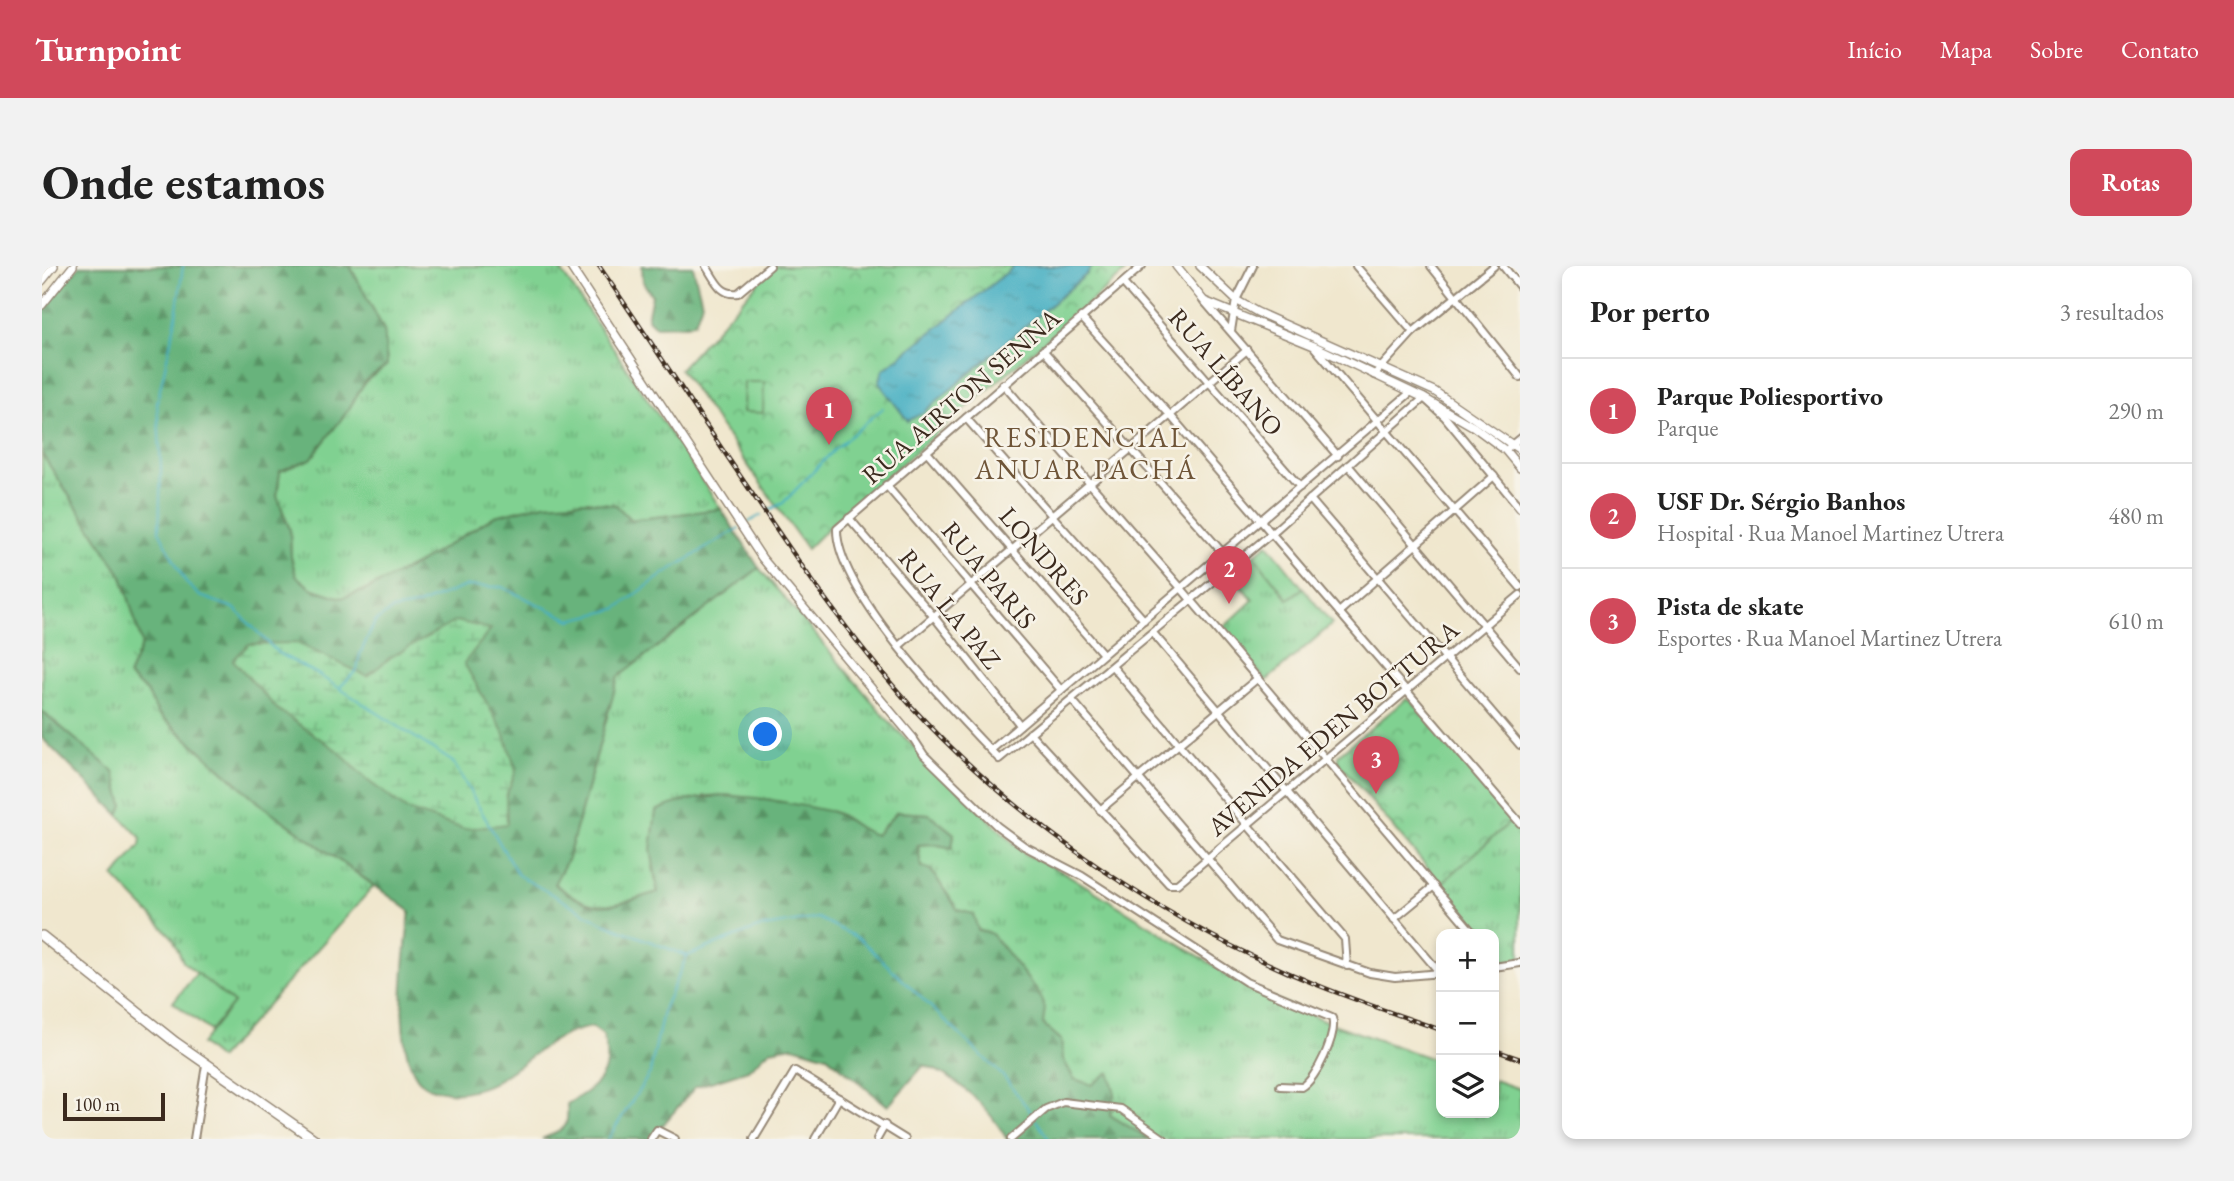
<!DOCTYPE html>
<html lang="pt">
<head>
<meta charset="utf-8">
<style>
	:root { --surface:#fff; --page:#f2f2f2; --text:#222; --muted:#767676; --line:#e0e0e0; --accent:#d1495b }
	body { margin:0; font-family:"EB Garamond",serif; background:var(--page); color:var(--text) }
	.controls { position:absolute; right:21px; bottom:21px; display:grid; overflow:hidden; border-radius:14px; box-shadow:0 4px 10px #0003 }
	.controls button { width:63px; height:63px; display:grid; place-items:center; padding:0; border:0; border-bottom:2px solid var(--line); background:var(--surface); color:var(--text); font:35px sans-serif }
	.scale { position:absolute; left:21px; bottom:18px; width:102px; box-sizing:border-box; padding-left:7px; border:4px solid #3b2a1e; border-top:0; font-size:19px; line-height:24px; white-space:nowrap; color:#3b2a1e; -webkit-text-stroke:5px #f7f3e8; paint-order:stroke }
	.you { position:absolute; left:724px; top:469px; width:24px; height:24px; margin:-18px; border:5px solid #fff; border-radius:50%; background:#1a73e8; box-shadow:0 0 0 10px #1a73e833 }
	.badge { display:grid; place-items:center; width:46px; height:46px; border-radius:50%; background:var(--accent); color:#fff; font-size:23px; font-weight:700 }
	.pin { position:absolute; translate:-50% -58px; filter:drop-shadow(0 2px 4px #0008) }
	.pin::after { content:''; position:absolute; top:37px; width:24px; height:21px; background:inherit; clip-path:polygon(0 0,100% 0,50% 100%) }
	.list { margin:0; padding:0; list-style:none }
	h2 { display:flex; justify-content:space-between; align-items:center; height:91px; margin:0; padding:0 28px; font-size:30px }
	h2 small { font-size:23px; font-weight:400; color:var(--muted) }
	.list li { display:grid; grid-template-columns:46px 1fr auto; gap:21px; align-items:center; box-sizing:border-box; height:105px; padding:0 28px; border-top:2px solid var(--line) }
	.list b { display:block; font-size:26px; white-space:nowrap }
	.list p { margin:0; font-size:23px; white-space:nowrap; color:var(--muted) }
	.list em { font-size:23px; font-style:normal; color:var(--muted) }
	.icon { flex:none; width:38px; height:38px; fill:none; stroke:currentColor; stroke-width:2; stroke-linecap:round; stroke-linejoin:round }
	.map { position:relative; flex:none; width:1478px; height:873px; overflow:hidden; border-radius:14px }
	header { display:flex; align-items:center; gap:42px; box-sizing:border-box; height:98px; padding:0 35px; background:var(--accent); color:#fff }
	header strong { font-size:33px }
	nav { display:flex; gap:38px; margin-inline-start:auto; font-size:24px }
	.intro { display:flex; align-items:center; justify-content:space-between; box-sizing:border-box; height:168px; padding:0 42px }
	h1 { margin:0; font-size:49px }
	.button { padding:18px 32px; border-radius:14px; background:var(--accent); color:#fff; font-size:24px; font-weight:700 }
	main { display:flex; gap:42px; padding:0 42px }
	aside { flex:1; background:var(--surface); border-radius:14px; box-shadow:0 4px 10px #0003 }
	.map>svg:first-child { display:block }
	.grass { fill:url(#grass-tufts); stroke:#5e7e58; stroke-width:2 }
	.forest { fill:url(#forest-firs); stroke:#526e4c; stroke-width:2 }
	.wetland { fill:url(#wetland-marsh); stroke:#5e7e58; stroke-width:2 }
	.park { fill:url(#park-crowns); stroke:#5e7e58; stroke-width:2 }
	.garden { fill:#80d191; stroke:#5e7e58; stroke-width:2 }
	.water { fill:url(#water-ripples); stroke:#406c70; stroke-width:2 }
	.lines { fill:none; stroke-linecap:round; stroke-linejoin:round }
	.stream { stroke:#44afc2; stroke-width:2 }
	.minor-casing { stroke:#968876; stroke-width:10 }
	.tertiary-casing { stroke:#968876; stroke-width:10 }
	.secondary-casing { stroke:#968876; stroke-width:12 }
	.minor { stroke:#fff; stroke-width:6 }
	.tertiary { stroke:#fff; stroke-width:7 }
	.secondary { stroke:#fff; stroke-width:9 }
	.rail-casing { stroke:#3b2a1e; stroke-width:4.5 }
	.rail { stroke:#f7f3e8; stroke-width:2; stroke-dasharray:5; stroke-linecap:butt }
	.labels { text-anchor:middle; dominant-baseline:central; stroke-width:5; stroke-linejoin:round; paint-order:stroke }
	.street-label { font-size:26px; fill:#3b2a1e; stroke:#f7f3e8 }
	.neighbourhood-label { font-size:28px; letter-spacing:2px; fill:#6f5538; stroke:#f7f3e8 }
</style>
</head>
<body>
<header>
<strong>Turnpoint</strong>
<nav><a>Início</a><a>Mapa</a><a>Sobre</a><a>Contato</a></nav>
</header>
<div class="intro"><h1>Onde estamos</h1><a class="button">Rotas</a></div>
<main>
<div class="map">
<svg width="1478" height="873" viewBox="0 0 1478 873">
	<defs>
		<pattern id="grass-tufts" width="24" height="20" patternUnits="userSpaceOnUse" patternTransform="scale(1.75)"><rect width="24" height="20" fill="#80d191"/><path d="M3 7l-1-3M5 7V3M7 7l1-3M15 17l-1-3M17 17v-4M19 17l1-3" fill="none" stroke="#6aaa76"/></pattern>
		<pattern id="forest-firs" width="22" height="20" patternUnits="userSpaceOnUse" patternTransform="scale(1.75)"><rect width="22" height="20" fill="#68b37b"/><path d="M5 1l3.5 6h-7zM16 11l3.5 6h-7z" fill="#579264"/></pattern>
		<pattern id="wetland-marsh" width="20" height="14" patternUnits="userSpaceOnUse" patternTransform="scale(1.75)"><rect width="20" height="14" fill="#80d191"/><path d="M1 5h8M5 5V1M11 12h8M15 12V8" fill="none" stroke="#6aaa76"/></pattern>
		<pattern id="park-crowns" width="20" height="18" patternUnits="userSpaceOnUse" patternTransform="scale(1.75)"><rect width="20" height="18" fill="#80d191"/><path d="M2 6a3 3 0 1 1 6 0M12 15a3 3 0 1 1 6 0" fill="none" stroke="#6aaa76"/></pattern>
		<pattern id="water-ripples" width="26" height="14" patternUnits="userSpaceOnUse" patternTransform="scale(1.75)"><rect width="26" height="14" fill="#44afc2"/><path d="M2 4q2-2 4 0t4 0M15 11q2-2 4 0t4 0" fill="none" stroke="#3a8f9d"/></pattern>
	</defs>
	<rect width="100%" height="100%" fill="#f7f3e8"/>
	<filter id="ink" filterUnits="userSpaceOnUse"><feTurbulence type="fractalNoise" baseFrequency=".0143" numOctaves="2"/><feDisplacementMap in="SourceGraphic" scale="14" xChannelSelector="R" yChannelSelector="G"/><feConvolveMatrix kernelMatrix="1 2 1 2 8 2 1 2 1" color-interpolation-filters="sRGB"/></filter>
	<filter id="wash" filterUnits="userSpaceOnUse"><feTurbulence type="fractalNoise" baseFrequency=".00686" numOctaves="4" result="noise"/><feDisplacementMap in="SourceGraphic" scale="28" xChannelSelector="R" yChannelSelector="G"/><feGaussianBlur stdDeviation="1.57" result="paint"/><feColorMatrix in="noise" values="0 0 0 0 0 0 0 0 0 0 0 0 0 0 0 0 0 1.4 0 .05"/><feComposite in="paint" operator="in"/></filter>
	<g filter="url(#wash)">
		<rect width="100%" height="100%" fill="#f0e7ce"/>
		<g class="grass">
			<polygon points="308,0 516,0 679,243 589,254 573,239 544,235 453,250 375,298 324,324 299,332 269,322 254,310 249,291 248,264 235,230 238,205 269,193 323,116 345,99 342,64"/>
			<polygon points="0,188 80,310 101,378 86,410 105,426 116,448 221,540 332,620 177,793 159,778 191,737 141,696 131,672 72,611 98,579 99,572 77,549 81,539 72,506 0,445"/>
			<polygon points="1212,289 1246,333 1261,322 1290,358 1224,415 1181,362 1211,334 1188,307"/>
			<path d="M717,302l133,157 133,129 40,19 187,116 78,34 111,39v51h53v-33l26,9v50h-371l-39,-24 5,-21 -6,-21 -17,12 -18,-6 -11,-20 -2,-19 -18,-16 -65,-94 -20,-20 -27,-40 -10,-3 -4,-22 16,-1 19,4 2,-14 -25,-20 -32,-2 -21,23c-18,-4 -26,-17 -43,-23l-105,-17 -24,1 -51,71 5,25c-48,14 -61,25 -104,-9l14,-25 50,-181z"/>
			<polygon points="1470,554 1478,564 1478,693 1463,696 1452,683 1452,668 1440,668 1399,618"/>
		</g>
		<g class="forest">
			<path d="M37,0h271l34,64 3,35 -21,15 -17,29 -38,50 -31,12 -3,25 13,34 1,27 5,19 15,12 30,10 25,-8 51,-26 78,-48 49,-12 42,-3 30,4 15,15 90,-11 38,59 -141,109 -50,181 -14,26c43,33 56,22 104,8l-7,-43 5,-38c57,-27 118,-11 177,1 17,6 25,19 43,23l21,-23 32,2 25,20 -2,14 -19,-4 -15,1 3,22 10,3 27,40 15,4 5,16 14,4 46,58 7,16 -2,16 18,16 2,19 11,20 18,6 17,-13 6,22 -5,21 39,24h-142c-19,-32 -48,-61 -83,-74l-36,41 -61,-50 -34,-10 -23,4 -22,20 -53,17 -44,52h-109c22,-11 27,-7 25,-35 32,-19 47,-30 36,-69l-11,-8c-42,7 -58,31 -93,52 -13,9 -35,15 -51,13 -12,-2 -25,-4 -32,-16 -23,-36 -11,-124 -6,-165l-147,-105 -105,-93 -11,-21 -19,-16 14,-32 -20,-68 -80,-122v-142z"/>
			<polygon points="600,0 651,0 660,37 653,56 645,59 613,60 605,52 610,30 601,16"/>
			<polygon points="0,445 72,506 81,539 77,549 0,472"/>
		</g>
		<polygon class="wetland" points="414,355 449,363 422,397 463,469 474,505 464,530 465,558 422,563 365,544 325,514 296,485 235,443 191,394 207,378 255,377 325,410 349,391"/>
		<g class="park">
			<polygon points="731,0 1090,0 794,254 765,283 638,103"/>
			<polygon points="1364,433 1370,435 1470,554 1399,618 1296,496 1296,489"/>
		</g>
		<g class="garden">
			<polygon points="702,116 722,116 721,147 701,146"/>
			<polygon points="1226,278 1261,322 1246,333 1212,289"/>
			<polygon points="155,707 191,737 168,765 131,736"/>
		</g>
		<polygon class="water" points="973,0 1050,0 1045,8 882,146 866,155 837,117 841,104"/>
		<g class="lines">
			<g class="stream">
				<polyline points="141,0 133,57 115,136 119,201 117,265 144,317 158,330 192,342 236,387 277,409 411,496 476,609 559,656 645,690 716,662 776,652 818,673 963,812 991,849"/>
				<polyline points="727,244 741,237 792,184 841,142"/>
				<polyline points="702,259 719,249"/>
				<polyline points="298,421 315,404 318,388 333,356 350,344 373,340 424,320 460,321 529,354 574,343 623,307 697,262"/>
				<polyline points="994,854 1007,873"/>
				<polyline points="566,873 608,807 622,741 645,690"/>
			</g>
		</g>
	</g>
	<g filter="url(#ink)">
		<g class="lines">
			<defs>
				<g id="minor">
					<path d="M664,0c9,13 14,30 32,27l32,-27"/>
					<path d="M1100,0l-305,263c-1,62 118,184 162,230l273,-226 152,-135 21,19 75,91"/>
					<polyline points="1314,0 1371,66"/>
					<polyline points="1389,0 1478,111"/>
					<polyline points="1461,0 1478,21"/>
					<polyline points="1081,17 1258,221"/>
					<polyline points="1162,35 1296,190"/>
					<polyline points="1039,51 1128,149 1478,557"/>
					<polyline points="1189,65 1194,34 1211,0"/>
					<polyline points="1273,82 1478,321"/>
					<polyline points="1001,84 1181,287"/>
					<polyline points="1332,109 1371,66 1452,0"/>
					<polyline points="961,118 1139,322 1432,668"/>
					<polyline points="924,152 1102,354"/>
					<polyline points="1467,181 1478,172"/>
					<polyline points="885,186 1061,388"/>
					<polyline points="1306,199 1478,402"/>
					<polyline points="844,219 1019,424"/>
					<polyline points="1268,233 1478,479"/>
					<polyline points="807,252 893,352 978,459"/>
					<polyline points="1297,346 1452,210"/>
					<polyline points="1111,367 1398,707"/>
					<polyline points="858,379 1205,84"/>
					<polyline points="1070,400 1303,673 1305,700"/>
					<polyline points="1030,434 1235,674 1328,707 1353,711 1399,707"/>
					<polyline points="988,467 1127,618 1135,618 1478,329"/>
					<path d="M871,472l11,17 73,71 27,20 58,30 164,106 86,36c6,15 -16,62 -30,69l-22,-1"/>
					<polyline points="949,484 1369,126"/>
					<polyline points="1058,544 1216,412"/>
					<polyline points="1352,653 1392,620"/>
					<polyline points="1452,701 1478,697"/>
					<polyline points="152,873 164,799"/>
					<polyline points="609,873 615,864 633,873"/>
					<polyline points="712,873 753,805 863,873"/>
					<polyline points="773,873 797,832"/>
					<polyline points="835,873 843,859"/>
					<polyline points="969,873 1004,843 1021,836 1079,843 1122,873"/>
				</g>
				<g id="tertiary">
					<polyline points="528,0 720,292 871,472"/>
					<polyline points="1134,0 1162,35 1272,80 1382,132 1432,161 1463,184 1478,202"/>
					<polyline points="1158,0 1194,34 1215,46 1392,125 1478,184"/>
					<polyline points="0,15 12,0"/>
					<polyline points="0,39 31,0"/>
				</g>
				<polyline id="secondary" points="0,670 133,776 272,873"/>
			</defs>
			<use href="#minor" class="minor-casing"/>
			<use href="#tertiary" class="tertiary-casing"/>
			<use href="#secondary" class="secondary-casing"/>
			<use href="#minor" class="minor"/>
			<use href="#tertiary" class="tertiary"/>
			<use href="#secondary" class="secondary"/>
			<defs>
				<g id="rail">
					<path d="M557,0c49,71 96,143 144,214 53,78 105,156 168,226 109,119 255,217 404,278 41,17 84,31 126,46"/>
					<polyline points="1452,784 1478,793"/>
				</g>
			</defs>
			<use href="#rail" class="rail-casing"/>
			<use href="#rail" class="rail"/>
		</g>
	</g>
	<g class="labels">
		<g class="street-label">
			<text transform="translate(1184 106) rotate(49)">RUA LÍBANO</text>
			<text transform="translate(919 130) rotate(-41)">RUA AIRTON SENNA</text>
			<text transform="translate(1002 290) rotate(49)">LONDRES</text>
			<text transform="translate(947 309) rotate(50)">RUA PARIS</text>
			<text transform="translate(908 343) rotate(51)">RUA LA PAZ</text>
			<text transform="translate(1291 462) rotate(-40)">AVENIDA EDEN BOTTURA</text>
		</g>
		<g class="neighbourhood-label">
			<text x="1044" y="171">RESIDENCIAL<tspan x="1044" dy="32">ANUAR PACHÁ</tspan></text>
		</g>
	</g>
</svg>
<div class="controls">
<button>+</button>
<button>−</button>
<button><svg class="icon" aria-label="layers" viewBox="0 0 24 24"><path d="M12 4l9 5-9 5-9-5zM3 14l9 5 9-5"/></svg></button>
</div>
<div class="scale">100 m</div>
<div class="you"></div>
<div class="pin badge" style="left:787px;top:179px">1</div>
<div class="pin badge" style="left:1187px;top:338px">2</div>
<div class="pin badge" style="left:1334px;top:528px">3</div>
</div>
<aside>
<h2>Por perto<small>3 resultados</small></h2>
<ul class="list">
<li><span class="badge">1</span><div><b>Parque Poliesportivo</b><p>Parque</p></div><em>290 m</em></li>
<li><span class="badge">2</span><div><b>USF Dr. Sérgio Banhos</b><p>Hospital · Rua Manoel Martinez Utrera</p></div><em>480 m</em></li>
<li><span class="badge">3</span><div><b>Pista de skate</b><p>Esportes · Rua Manoel Martinez Utrera</p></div><em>610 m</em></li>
</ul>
</aside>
</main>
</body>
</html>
